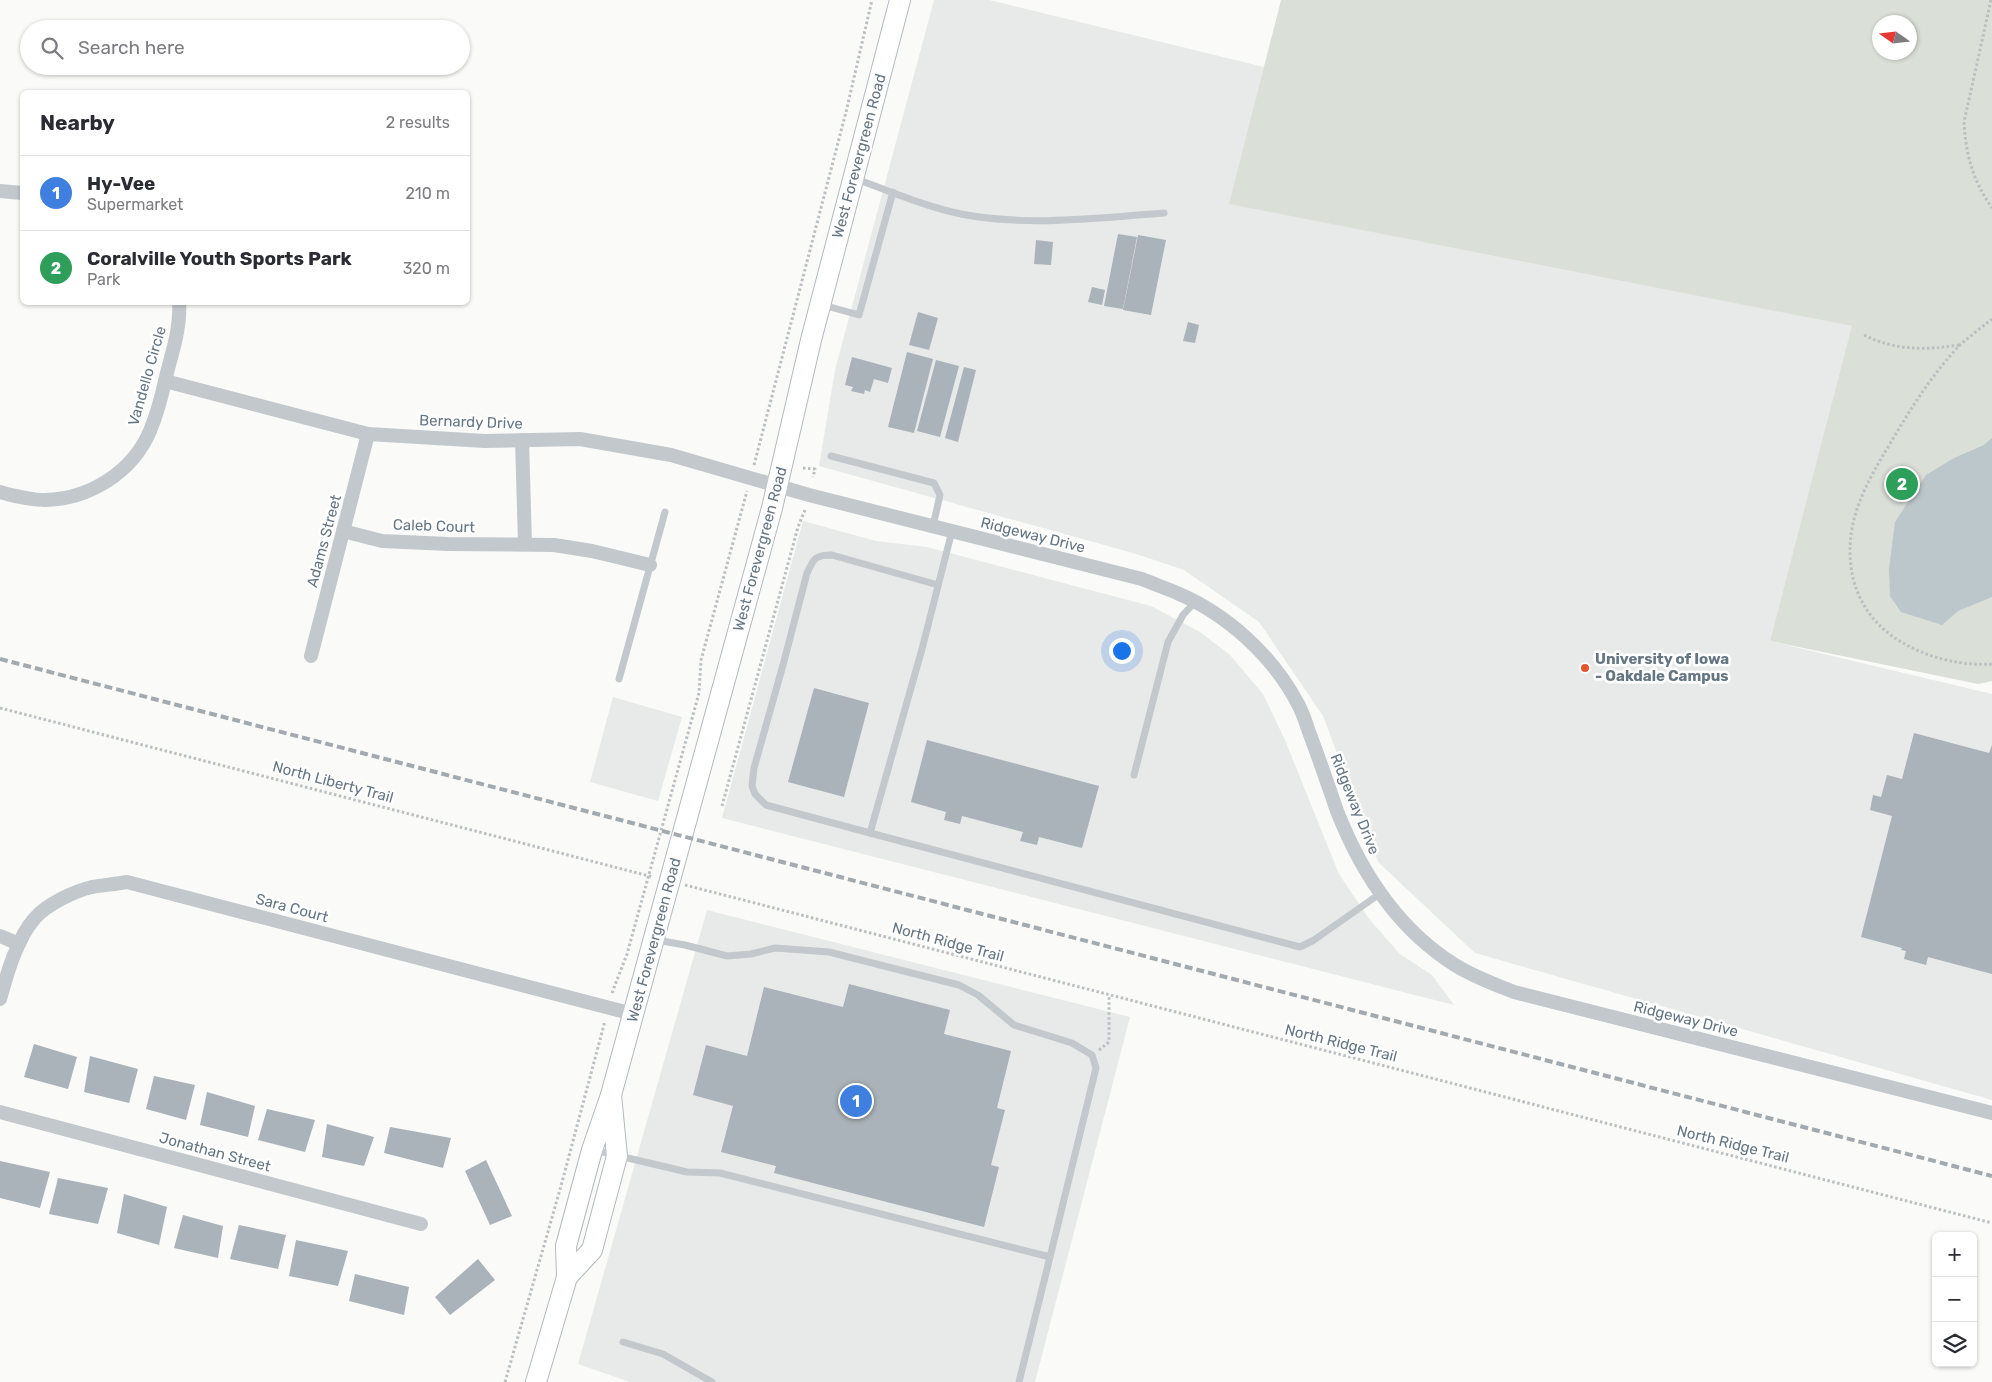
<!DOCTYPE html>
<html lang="en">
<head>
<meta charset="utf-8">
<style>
	:root { --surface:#fff; --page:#f7f7f7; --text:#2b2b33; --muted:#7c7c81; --line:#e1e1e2; --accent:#b45309 }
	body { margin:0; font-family:Rubik,sans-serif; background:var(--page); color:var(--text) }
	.controls { position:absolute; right:15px; bottom:15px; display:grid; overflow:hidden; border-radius:8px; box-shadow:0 1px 4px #0004 }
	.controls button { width:45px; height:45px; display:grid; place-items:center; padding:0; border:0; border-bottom:1px solid var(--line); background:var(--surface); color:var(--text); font:25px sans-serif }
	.compass { position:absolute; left:1872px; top:15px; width:45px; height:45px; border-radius:50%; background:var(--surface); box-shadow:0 1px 4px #0004; rotate:284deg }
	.you { position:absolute; left:1121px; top:650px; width:18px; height:18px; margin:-12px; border:4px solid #fff; border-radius:50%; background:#1a73e8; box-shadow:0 0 0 8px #1a73e833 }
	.badge { display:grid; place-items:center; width:32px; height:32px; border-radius:50%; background:var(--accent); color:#fff; font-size:16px; font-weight:700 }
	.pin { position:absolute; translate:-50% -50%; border:2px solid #fff; box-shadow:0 1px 5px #0006 }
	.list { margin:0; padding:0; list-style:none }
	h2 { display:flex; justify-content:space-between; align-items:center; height:65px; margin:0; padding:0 20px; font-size:21px }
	h2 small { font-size:16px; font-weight:400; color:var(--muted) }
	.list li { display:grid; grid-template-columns:32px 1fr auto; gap:15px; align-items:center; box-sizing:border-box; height:75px; padding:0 20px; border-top:1px solid var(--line) }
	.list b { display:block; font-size:19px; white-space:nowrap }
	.list p { margin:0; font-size:16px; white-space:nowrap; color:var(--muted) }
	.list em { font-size:16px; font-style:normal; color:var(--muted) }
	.icon { flex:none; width:28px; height:28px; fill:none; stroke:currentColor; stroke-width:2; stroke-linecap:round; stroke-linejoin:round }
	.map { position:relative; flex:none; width:1992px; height:1382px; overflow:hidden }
	.search { position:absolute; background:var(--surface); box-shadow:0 1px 4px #0004; left:20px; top:20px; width:450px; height:55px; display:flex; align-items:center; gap:12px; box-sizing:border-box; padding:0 18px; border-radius:28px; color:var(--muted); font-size:19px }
	.panel { position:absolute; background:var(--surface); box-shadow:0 1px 4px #0004; left:20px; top:90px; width:450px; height:215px; border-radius:8px }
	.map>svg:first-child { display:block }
	.built { fill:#e8e9e9 }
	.green { fill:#dadfd7; fill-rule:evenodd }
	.water { fill:#bbc7cb }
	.building { fill:#aab3b9 }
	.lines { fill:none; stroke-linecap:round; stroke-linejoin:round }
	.secondary-casing { stroke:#b3babf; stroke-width:22 }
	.path { stroke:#bbbfc2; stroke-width:3; stroke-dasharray:2.5 2.5; stroke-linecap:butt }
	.lane { stroke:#c3c8cc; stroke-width:7 }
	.street { stroke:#c3c8cc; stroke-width:14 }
	.secondary { stroke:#fff; stroke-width:20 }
	.rail { stroke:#a2aab0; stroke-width:4; stroke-dasharray:8 4; stroke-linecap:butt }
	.poi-dot { fill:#e4572e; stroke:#fff; stroke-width:2 }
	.labels { text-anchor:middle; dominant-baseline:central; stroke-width:5; stroke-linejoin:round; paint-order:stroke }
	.street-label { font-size:15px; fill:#657683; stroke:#fff }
	.poi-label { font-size:15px; font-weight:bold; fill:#657683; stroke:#fff; text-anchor:start }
</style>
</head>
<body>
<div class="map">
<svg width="1992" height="1382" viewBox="0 0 1992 1382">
	<rect width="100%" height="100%" fill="#fafaf8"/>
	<g class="built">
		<polygon points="934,0 989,0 1264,67 1230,204 1853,326 1770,641 1992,694 1992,1100 1475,953 1378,862 1323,716 1259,622 1184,570 1133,553 819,466 835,370"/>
		<polygon points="803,521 876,541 927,547 1151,606 1200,632 1230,655 1263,694 1285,740 1339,874 1369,919 1400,954 1432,975 1454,1005 722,818"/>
		<polygon points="613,697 682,717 658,801 590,782"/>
		<polygon points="707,910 1130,1017 1035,1382 630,1382 578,1364"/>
	</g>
	<path class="green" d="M1281,0h711v681l-14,3 -208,-43 82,-315 -623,-122zM1880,22h30v30h-30z"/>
	<polygon class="water" points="1992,438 1992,597 1958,611 1942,625 1901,612 1890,596 1889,569 1895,522 1926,475 1954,458 1984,445"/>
	<g class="building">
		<polygon points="1118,234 1137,237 1123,309 1104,306"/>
		<polygon points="1138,235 1166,240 1151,315 1123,310"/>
		<polygon points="1036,240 1053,242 1051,265 1034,264"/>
		<polygon points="1092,287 1105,290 1102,305 1088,302"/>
		<polygon points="918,312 938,318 929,350 909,345"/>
		<polygon points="1188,322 1199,325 1195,343 1183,341"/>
		<polygon points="907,352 933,359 914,433 888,427"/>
		<polygon points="852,357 892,368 888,383 874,379 870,392 865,390 864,394 851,391 853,387 845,385"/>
		<polygon points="936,360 959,366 940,437 917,431"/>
		<polygon points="964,367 976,370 958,442 945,438"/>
		<polygon points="814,688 869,703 844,797 788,782"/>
		<polygon points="1914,733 1989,753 1992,745 1992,974 1928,957 1926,965 1904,959 1906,951 1901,950 1902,948 1861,937 1892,816 1870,810 1873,795 1881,797 1887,775 1902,779"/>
		<polygon points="927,740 1099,786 1082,848 1039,837 1037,845 1020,841 1023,832 962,816 960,824 944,820 946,812 911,802"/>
		<polygon points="849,984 950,1010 944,1034 1011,1051 997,1108 1005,1110 991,1165 999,1167 984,1227 774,1173 776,1166 721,1152 733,1106 693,1095 706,1045 747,1056 764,987 843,1007"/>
		<polygon points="34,1044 77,1057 68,1089 24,1077"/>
		<polygon points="90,1056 138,1069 129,1103 84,1092"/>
		<polygon points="154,1076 195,1085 186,1120 146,1109"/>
		<polygon points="207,1092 255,1106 248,1137 200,1125"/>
		<polygon points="267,1109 315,1120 305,1152 258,1140"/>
		<polygon points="327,1124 374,1137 364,1166 322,1157"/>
		<polygon points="390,1127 451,1138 443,1168 384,1153"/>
		<polygon points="486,1160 512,1216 490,1225 465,1171"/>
		<polygon points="0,1161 50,1172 40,1208 0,1198"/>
		<polygon points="58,1178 108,1188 98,1224 49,1214"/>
		<polygon points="124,1194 167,1207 159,1245 117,1233"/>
		<polygon points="183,1215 223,1226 218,1258 174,1248"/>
		<polygon points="239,1225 286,1235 278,1269 230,1259"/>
		<polygon points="296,1240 348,1251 338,1286 289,1276"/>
		<polygon points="478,1259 495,1280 450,1315 435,1297"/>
		<polygon points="355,1274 409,1287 404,1315 349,1301"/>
	</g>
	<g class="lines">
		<defs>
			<g id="secondary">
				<polyline points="611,1095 772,508 811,340 900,0"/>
				<polygon points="611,1095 617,1156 592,1250 567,1277 566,1246 592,1150"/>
				<polyline points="536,1382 567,1277"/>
			</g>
		</defs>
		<use href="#secondary" class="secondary-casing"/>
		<g class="path">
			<path d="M1991,0l-27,122c2,35 9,58 28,86"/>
			<path d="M1992,319c-10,8 -22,17 -32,26 -26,27 -47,60 -66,92 -27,45 -53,86 -41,141 6,24 19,43 39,58 29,20 64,30 100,28"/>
			<path d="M1864,335c32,16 61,15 96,10"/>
			<polyline points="754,465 846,112 872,0"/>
			<polyline points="803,468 815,469 813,477"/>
			<polyline points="0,708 653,877"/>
			<polyline points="722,806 798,527 805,510"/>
			<polyline points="685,885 1992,1223"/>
			<polyline points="612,993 627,954 696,704 699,693 701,660 747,491"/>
			<polyline points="1099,1050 1109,1042 1109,995"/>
			<polyline points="505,1382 561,1186 605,1021"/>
		</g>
		<g class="lane">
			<path d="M856,179c34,12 70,28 105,35 67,13 137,4 203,-1"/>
			<polyline points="823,305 859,315 893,192"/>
			<polyline points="831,456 934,483 940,495 933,526"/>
			<polyline points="952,531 922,649 870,833 1300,947 1314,940 1381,893"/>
			<polyline points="619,679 665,512"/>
			<polyline points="1134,775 1168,642 1183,615 1195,602"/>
			<path d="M870,833l-104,-28 -11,-11 -3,-8 2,-18 29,-103 24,-92c7,-15 8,-18 25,-18l106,30"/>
			<polyline points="594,1150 687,1172 720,1173 1050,1257 1096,1068 1092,1055 1072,1043 1014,1025 978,995 959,985 829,952 775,948 751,954 727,956 685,945 656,940"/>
			<polyline points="623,1342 663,1354 712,1382"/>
			<polyline points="1019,1382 1050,1257"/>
		</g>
		<g class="street">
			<polyline points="0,191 22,193"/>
			<path d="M165,381l203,53 117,7 95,-2 91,16 138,40 333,84c12,5 24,9 35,14 50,21 96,63 121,111 5,9 8,19 11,28 10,26 19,53 28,79 24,61 62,119 118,154 19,12 39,19 59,27l478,121"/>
			<polyline points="522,440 525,544"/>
			<path d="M0,492c15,4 29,8 45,8 44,-1 87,-27 105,-69 7,-17 12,-36 16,-54 6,-25 15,-49 13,-75"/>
			<polyline points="343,531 382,541 448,544 554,545 592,551 650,565"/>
			<polyline points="311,656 368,434"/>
			<polyline points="0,936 19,944"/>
			<path d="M0,999c7,-25 17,-61 35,-81 12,-14 40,-27 57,-31 12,-2 24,-3 35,-5l506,132"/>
			<polyline points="0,1112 421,1224"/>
		</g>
		<use href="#secondary" class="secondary"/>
		<polyline class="rail" points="0,659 1992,1176"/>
	</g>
	<circle class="poi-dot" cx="1585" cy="668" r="5"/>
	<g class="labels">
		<g class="street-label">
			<text transform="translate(859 156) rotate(-75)">West Forevergreen Road</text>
			<text transform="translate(147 376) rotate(-74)">Vandello Circle</text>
			<text transform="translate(471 422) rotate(2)">Bernardy Drive</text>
			<text transform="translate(434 526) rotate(2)">Caleb Court</text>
			<text transform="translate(1033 535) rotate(14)">Ridgeway Drive</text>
			<text transform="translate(324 541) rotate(-75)">Adams Street</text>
			<text transform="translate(760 549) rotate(-75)">West Forevergreen Road</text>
			<text transform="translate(333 782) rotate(15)">North Liberty Trail</text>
			<text transform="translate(1355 804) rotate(68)">Ridgeway Drive</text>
			<text transform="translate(292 908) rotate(15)">Sara Court</text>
			<text transform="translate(654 940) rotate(-75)">West Forevergreen Road</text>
			<text transform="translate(948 942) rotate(15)">North Ridge Trail</text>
			<text transform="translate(1686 1019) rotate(14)">Ridgeway Drive</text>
			<text transform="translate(1341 1043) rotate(14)">North Ridge Trail</text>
			<text transform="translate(1733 1144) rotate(14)">North Ridge Trail</text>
			<text transform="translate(215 1152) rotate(15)">Jonathan Street</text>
		</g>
		<g class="poi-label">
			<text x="1595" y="659">University of Iowa<tspan x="1595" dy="17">- Oakdale Campus</tspan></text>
		</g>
	</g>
</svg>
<div class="controls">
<button>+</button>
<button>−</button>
<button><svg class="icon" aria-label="layers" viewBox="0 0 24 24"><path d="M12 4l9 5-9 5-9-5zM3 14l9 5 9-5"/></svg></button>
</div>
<svg class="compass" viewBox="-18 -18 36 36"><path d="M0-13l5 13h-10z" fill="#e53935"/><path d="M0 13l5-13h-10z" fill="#7c7c81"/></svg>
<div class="you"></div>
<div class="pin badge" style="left:856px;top:1101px;background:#3f7fe0">1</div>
<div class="pin badge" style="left:1902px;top:484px;background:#2e9e5b">2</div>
<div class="search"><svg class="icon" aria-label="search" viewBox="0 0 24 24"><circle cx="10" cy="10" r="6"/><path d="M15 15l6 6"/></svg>Search here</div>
<section class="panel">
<h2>Nearby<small>2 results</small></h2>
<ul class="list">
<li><span class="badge" style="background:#3f7fe0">1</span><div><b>Hy-Vee</b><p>Supermarket</p></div><em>210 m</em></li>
<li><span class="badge" style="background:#2e9e5b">2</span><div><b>Coralville Youth Sports Park</b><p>Park</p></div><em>320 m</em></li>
</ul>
</section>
</div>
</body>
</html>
